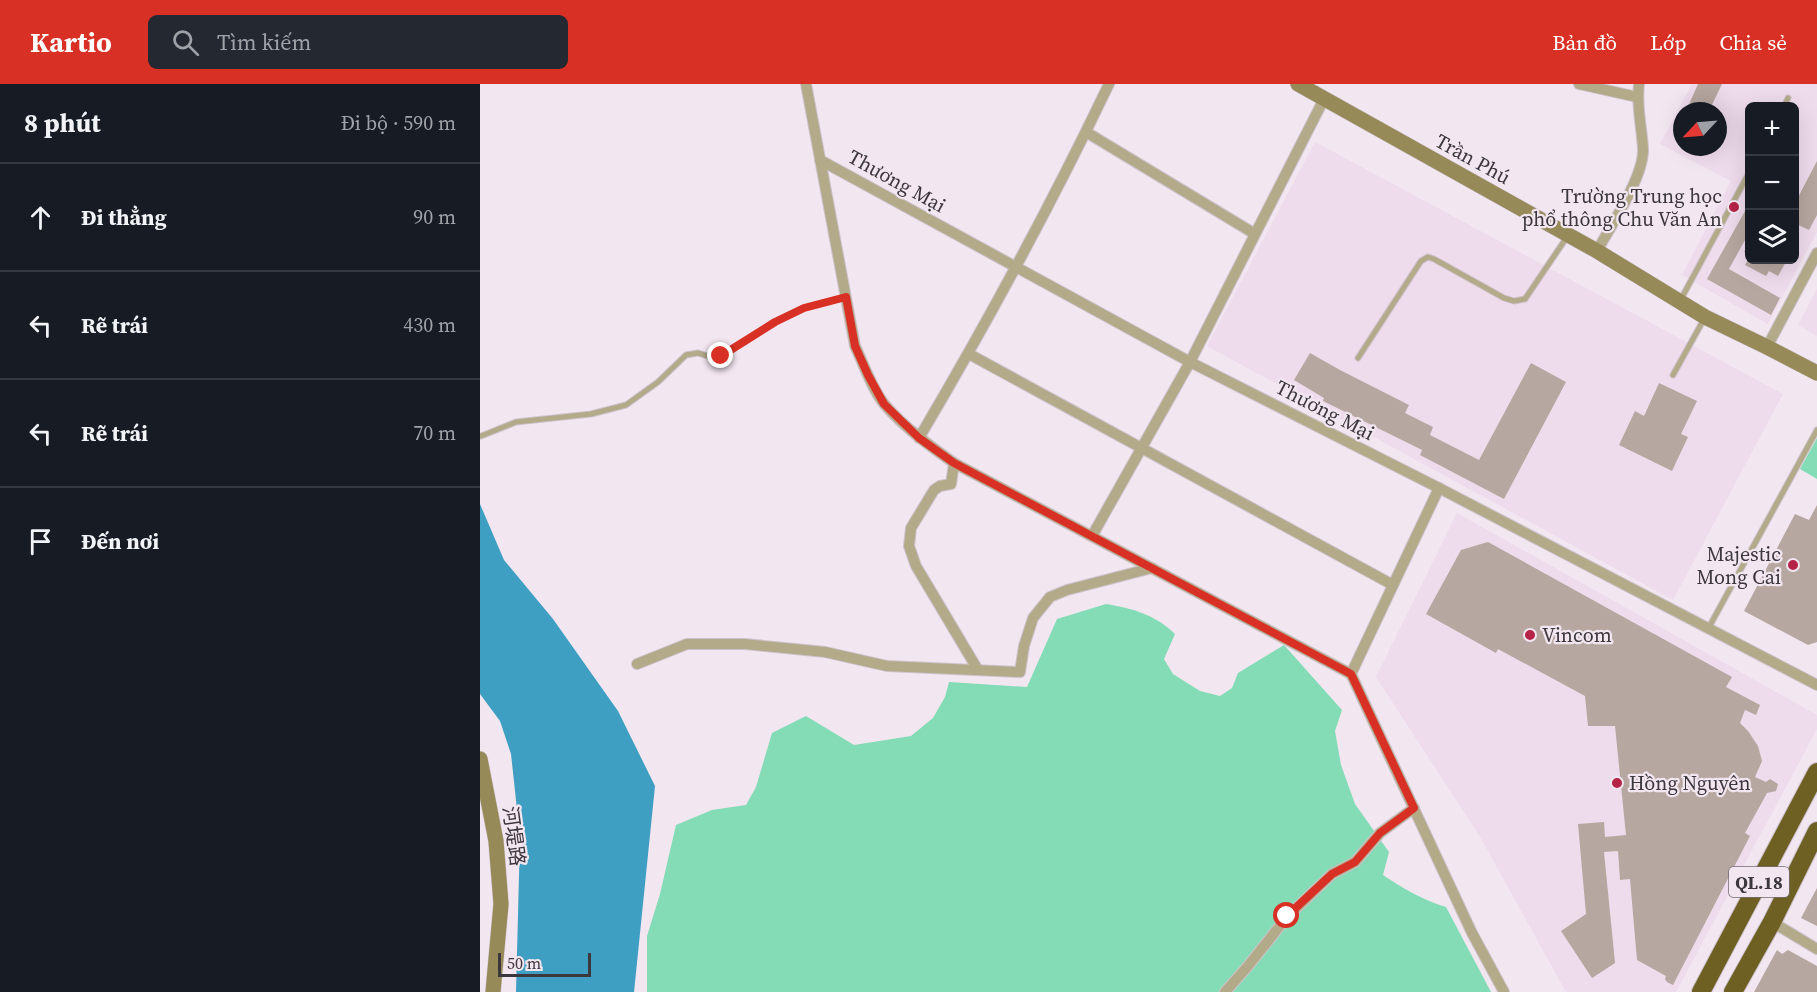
<!DOCTYPE html>
<html lang="vi">
<head>
<meta charset="utf-8">
<style>
	:root { --surface:#171b24; --page:#242831; --text:#f1f3f6; --muted:#9ea1a6; --line:#363941; --accent:#d93025 }
	body { margin:0; font-family:"Source Serif 4","Noto Sans SC",serif; background:var(--page); color:var(--text) }
	.controls { position:absolute; right:18px; top:18px; display:grid; overflow:hidden; border-radius:9px; box-shadow:0 6px 24px #0002 }
	.controls button { width:54px; height:54px; display:grid; place-items:center; padding:0; border:0; border-bottom:2px solid var(--line); background:var(--surface); color:var(--text); font:30px sans-serif }
	.compass { position:absolute; left:1193px; top:18px; width:54px; height:54px; border-radius:50%; background:var(--surface); box-shadow:0 6px 24px #0002; rotate:244deg }
	.scale { position:absolute; left:18px; bottom:15px; width:93px; box-sizing:border-box; padding-left:6px; border:3px solid #3c373c; border-top:0; font-size:16px; line-height:21px; white-space:nowrap; color:#3c373c; -webkit-text-stroke:4px #f2e6f1; paint-order:stroke }
	.stop { position:absolute; width:18px; height:18px; margin:-14px; border:4px solid #d93025; border-radius:50%; background:#fff }
	.stop.end { background:#d93025; border-color:#fff; box-shadow:0 2px 6px #0008 }
	.list { margin:0; padding:0; list-style:none }
	h2 { display:flex; justify-content:space-between; align-items:center; height:78px; margin:0; padding:0 24px; font-size:26px }
	h2 small { font-size:20px; font-weight:400; color:var(--muted) }
	.list li { display:grid; grid-template-columns:39px 1fr auto; gap:18px; align-items:center; box-sizing:border-box; height:108px; padding:0 24px; border-top:2px solid var(--line) }
	.list b { display:block; font-size:22px; white-space:nowrap }
	.list em { font-size:20px; font-style:normal; color:var(--muted) }
	.icon { flex:none; width:33px; height:33px; fill:none; stroke:currentColor; stroke-width:2; stroke-linecap:round; stroke-linejoin:round }
	.map { position:relative; flex:none; width:1337px; height:908px; overflow:hidden }
	header { display:flex; align-items:center; gap:36px; box-sizing:border-box; height:84px; padding:0 30px; background:var(--accent); color:#fff }
	header strong { font-size:28px }
	nav { display:flex; gap:33px; margin-inline-start:auto; font-size:21px }
	.search { width:420px; height:54px; background:var(--page); display:flex; align-items:center; gap:15px; box-sizing:border-box; padding:0 21px; border-radius:9px; color:var(--muted); font-size:22px }
	main { display:flex }
	aside { flex:1; background:var(--surface) }
	.map>svg:first-child { display:block }
	.built { fill:#eedbec; fill-rule:evenodd }
	.green { fill:#83dcb6 }
	.water { fill:#3e9fc2 }
	.building { fill:#b6a7a0 }
	.lines { fill:none; stroke-linecap:round; stroke-linejoin:round }
	.lane-casing { stroke:#cec3cd; stroke-width:7 }
	.street-casing { stroke:#cec3cd; stroke-width:12 }
	.secondary-casing { stroke:#cec3cd; stroke-width:16 }
	.highway-casing { stroke:#cec3cd; stroke-width:20 }
	.lane { stroke:#b2aa89; stroke-width:5 }
	.street { stroke:#b2aa89; stroke-width:10 }
	.secondary { stroke:#968a58; stroke-width:15 }
	.highway { stroke:#6e6023; stroke-width:18 }
	.route { stroke:#d93025; stroke-width:8 }
	.poi-dot { fill:#b52346; stroke:#f2e6f1; stroke-width:2 }
	.labels { text-anchor:middle; dominant-baseline:central; stroke-width:4.5; stroke-linejoin:round; paint-order:stroke }
	.shield { fill:#f2e6f1; stroke:#736c72; stroke-width:1.5 }
	.shield-label { font-size:18px; font-weight:bold; fill:#3c373c }
	.street-label { font-size:20px; fill:#3c373c; stroke:#f2e6f1 }
	.poi-label { font-size:20px; fill:#3c373c; stroke:#f2e6f1; text-anchor:end }
</style>
</head>
<body>
<header>
<strong>Kartio</strong>
<div class="search"><svg class="icon" aria-label="search" viewBox="0 0 24 24"><circle cx="10" cy="10" r="6"/><path d="M15 15l6 6"/></svg>Tìm kiếm</div>
<nav><a>Bản đồ</a><a>Lớp</a><a>Chia sẻ</a></nav>
</header>
<main>
<aside>
<h2>8 phút<small>Đi bộ · 590 m</small></h2>
<ul class="list">
<li><svg class="icon" aria-label="ahead" viewBox="0 0 24 24"><path d="M12 20V5M6 11l6-6 6 6"/></svg><div><b>Đi thẳng</b></div><em>90 m</em></li>
<li><svg class="icon" aria-label="left" viewBox="0 0 24 24"><path d="M17 20v-9H6M10 6l-5 5 5 5"/></svg><div><b>Rẽ trái</b></div><em>430 m</em></li>
<li><svg class="icon" aria-label="left" viewBox="0 0 24 24"><path d="M17 20v-9H6M10 6l-5 5 5 5"/></svg><div><b>Rẽ trái</b></div><em>70 m</em></li>
<li><svg class="icon" aria-label="arrive" viewBox="0 0 24 24"><path d="M6 21V4h12l-3 4 3 4H6"/></svg><div><b>Đến nơi</b></div></li>
</ul>
</aside>
<div class="map">
<svg width="1337" height="908" viewBox="0 0 1337 908">
	<rect width="100%" height="100%" fill="#f2e6f1"/>
	<g class="built">
		<path d="M1212,0h125v148l-49,92 -86,-49 49,-94 -71,-37zM1270,22h44v154h-44zM1202,27h36v36h-36z"/>
		<polygon points="835,58 1303,310 1193,516 727,262"/>
		<polygon points="1337,205 1337,252 1318,241"/>
		<polygon points="977,429 1337,631 1337,645 1196,908 1086,908 999,751 896,593"/>
	</g>
	<g class="green">
		<polygon points="1337,354 1337,395 1320,385"/>
		<path d="M626,520c26,4 50,11 69,30l-11,25 9,15 27,17 20,5 12,-8 6,-15 46,-28 58,65 -7,21 6,34 14,39 34,48 -6,23c19,13 40,25 63,32l45,85h-844v-56l13,-42 16,-69 36,-15 34,-5 10,-18 16,-54 34,-17 48,29 57,-9 22,-18 12,-21 4,-15 78,5 30,-68z"/>
	</g>
	<polygon class="water" points="0,420 24,476 73,535 138,627 175,702 154,908 36,908 40,753 31,670 20,637 0,610"/>
	<g class="building">
		<polygon points="1218,0 1242,0 1229,27 1206,27"/>
		<polygon points="1337,77 1337,131 1329,146 1314,139 1314,121"/>
		<polygon points="1270,118 1270,147 1249,185 1300,214 1291,231 1227,195"/>
		<polygon points="1270,157 1270,171 1264,168"/>
		<polygon points="1270,172 1270,176 1307,176 1298,192 1289,187 1286,192 1265,181"/>
		<polygon points="830,269 860,286 929,321 925,329 953,343 950,351 999,376 1051,279 1086,298 1024,415 940,371 942,366 843,317 844,314 814,296"/>
		<polygon points="1179,299 1217,317 1201,350 1208,353 1192,387 1139,361 1155,327 1164,332"/>
		<polygon points="1337,421 1337,558 1328,561 1264,527 1315,430 1329,436"/>
		<polygon points="1008,458 1252,593 1246,603 1280,621 1276,631 1265,626 1260,639 1268,647 1278,662 1282,677 1275,693 1286,698 1290,695 1298,700 1296,707 1287,709 1265,749 1270,752 1193,901 1187,898 1185,895 1186,892 1157,876 1150,795 1140,796 1138,767 1124,768 1135,879 1112,894 1081,847 1106,830 1098,740 1124,738 1125,753 1146,751 1135,642 1108,642 1105,612 1018,565 1016,569 946,530 981,466"/>
		<polygon points="1337,804 1337,842 1321,834"/>
		<polygon points="1297,866 1302,870 1308,866 1337,882 1337,908 1274,908"/>
	</g>
	<g class="lines">
		<defs>
			<g id="lane">
				<polyline points="1304,22 1308,14"/>
				<polyline points="1200,217 1270,87"/>
				<polyline points="878,274 941,177 948,173 954,175 1024,214 1034,217 1045,215 1087,153"/>
				<polyline points="1193,291 1224,235"/>
				<polyline points="1,352 36,338 111,330 146,321 178,298 206,271 218,269 231,273 241,272 295,238 324,224 366,213"/>
				<polyline points="1228,545 1337,346"/>
			</g>
			<g id="street">
				<path d="M326,0l49,262c9,19 17,43 30,59 20,23 45,41 69,58l397,211 121,259 32,59"/>
				<polyline points="1099,0 1157,13"/>
				<polyline points="606,48 775,150"/>
				<polyline points="340,76 710,278 959,404 1337,601"/>
				<path d="M1117,167c13,-24 47,-74 46,-102 -1,-22 -7,-42 -4,-65"/>
				<polyline points="1287,263 1337,169"/>
				<polyline points="489,270 913,501"/>
				<path d="M439,354c68,-115 132,-233 190,-354"/>
				<polyline points="474,379 471,400 460,402 454,406 431,444 429,462 436,482 498,586"/>
				<polyline points="612,452 710,278 844,15"/>
				<polyline points="157,580 207,560 265,560 345,568 407,582 540,588 544,562 553,534 570,513 587,506 672,484"/>
				<polyline points="871,590 959,404"/>
				<polyline points="1292,838 1337,865"/>
				<polyline points="745,908 768,882 807,833 852,790 875,778 900,749 934,724"/>
			</g>
			<g id="secondary">
				<polyline points="818,0 1117,167 1225,233 1287,263 1337,289"/>
				<polyline points="0,675 16,757 21,820 13,908"/>
			</g>
			<g id="highway">
				<polyline points="1221,908 1337,688"/>
				<polyline points="1253,908 1292,838 1337,747"/>
			</g>
		</defs>
		<use href="#lane" class="lane-casing"/>
		<use href="#street" class="street-casing"/>
		<use href="#secondary" class="secondary-casing"/>
		<use href="#highway" class="highway-casing"/>
		<use href="#lane" class="lane"/>
		<use href="#street" class="street"/>
		<use href="#secondary" class="secondary"/>
		<use href="#highway" class="highway"/>
	</g>
	<g class="lines">
		<polyline class="route" points="241,272 295,238 324,224 366,213 375,262 388,291 404,320 439,354 474,379 871,590 934,724 900,749 875,778 852,790 807,832"/>
	</g>
	<g class="poi-dot">
		<circle cx="1254" cy="123" r="6"/>
		<circle cx="1313" cy="481" r="6"/>
		<circle cx="1050" cy="551" r="6"/>
		<circle cx="1137" cy="699" r="6"/>
	</g>
	<g class="labels">
		<rect class="shield" x="1249" y="783" width="60" height="30" rx="4.5"/>
		<g class="shield-label">
			<text x="1279" y="798">QL.18</text>
		</g>
		<g class="street-label">
			<text transform="translate(993 75) rotate(29)">Trần Phú</text>
			<text transform="translate(417 97) rotate(29)">Thương Mại</text>
			<text transform="translate(845 326) rotate(27)">Thương Mại</text>
			<text transform="translate(34 752) rotate(82)">河堤路</text>
		</g>
		<g class="poi-label">
			<text x="1242" y="112">Trường Trung học<tspan x="1242" dy="23">phổ thông Chu Văn An</tspan></text>
			<text x="1301" y="470">Majestic<tspan x="1301" dy="23">Mong Cai</tspan></text>
			<text x="1062" y="551" text-anchor="start">Vincom</text>
			<text x="1149" y="699" text-anchor="start">Hồng Nguyên</text>
		</g>
	</g>
</svg>
<div class="controls">
<button>+</button>
<button>−</button>
<button><svg class="icon" aria-label="layers" viewBox="0 0 24 24"><path d="M12 4l9 5-9 5-9-5zM3 14l9 5 9-5"/></svg></button>
</div>
<svg class="compass" viewBox="-18 -18 36 36"><path d="M0-13l5 13h-10z" fill="#e53935"/><path d="M0 13l5-13h-10z" fill="#9ea1a6"/></svg>
<div class="scale">50 m</div>
<div class="stop" style="left:807px;top:832px"></div>
<div class="stop end" style="left:241px;top:272px"></div>
</div>
</main>
</body>
</html>
